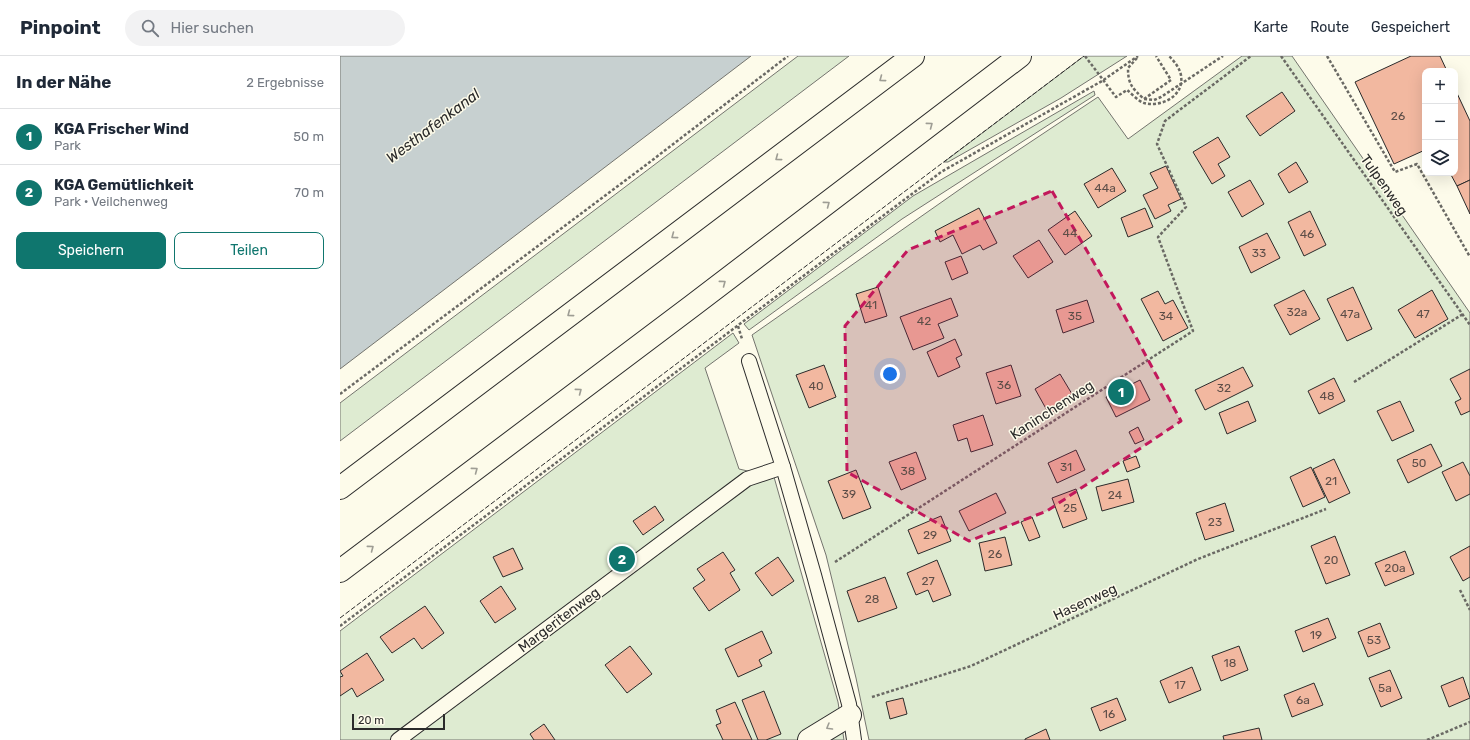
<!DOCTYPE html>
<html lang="de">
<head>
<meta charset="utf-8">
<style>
	:root { --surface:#fff; --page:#f2f2f3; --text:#1f2937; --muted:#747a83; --line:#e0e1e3; --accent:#0f766e }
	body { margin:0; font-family:Rubik,sans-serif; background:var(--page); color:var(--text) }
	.controls { position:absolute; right:12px; top:12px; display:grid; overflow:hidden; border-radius:8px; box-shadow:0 4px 16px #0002 }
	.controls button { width:36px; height:36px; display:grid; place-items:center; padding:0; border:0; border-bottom:1px solid var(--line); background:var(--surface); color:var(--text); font:20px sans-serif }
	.scale { position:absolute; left:12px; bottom:10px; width:93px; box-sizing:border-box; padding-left:4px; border:2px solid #2b2b2b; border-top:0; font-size:11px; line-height:14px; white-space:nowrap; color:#2b2b2b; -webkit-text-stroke:3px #fdfbea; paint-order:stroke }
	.you { position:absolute; left:550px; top:318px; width:14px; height:14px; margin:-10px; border:3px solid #fff; border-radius:50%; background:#1a73e8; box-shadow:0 0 0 6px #1a73e833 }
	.badge { display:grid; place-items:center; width:26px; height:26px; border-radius:50%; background:var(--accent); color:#fff; font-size:13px; font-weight:700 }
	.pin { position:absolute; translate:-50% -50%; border:2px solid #fff; box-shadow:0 1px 4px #0006 }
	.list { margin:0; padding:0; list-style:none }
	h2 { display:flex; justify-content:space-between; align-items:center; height:52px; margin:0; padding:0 16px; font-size:17px }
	h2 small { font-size:13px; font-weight:400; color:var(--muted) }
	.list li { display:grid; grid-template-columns:26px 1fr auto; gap:12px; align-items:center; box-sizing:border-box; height:56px; padding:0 16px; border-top:1px solid var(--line) }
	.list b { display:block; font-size:15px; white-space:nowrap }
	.list p { margin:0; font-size:13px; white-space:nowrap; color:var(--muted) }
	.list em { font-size:13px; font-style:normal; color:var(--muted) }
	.actions { display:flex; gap:8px; padding:12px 16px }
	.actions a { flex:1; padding:9px 0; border:1px solid var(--accent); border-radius:8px; text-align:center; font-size:14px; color:var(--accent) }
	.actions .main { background:var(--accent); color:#fff }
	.icon { flex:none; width:22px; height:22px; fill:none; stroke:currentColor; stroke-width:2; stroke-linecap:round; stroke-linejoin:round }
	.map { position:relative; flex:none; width:1130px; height:684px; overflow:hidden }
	header { display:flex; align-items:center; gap:24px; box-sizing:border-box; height:56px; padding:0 20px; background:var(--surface); border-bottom:1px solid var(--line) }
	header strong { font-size:19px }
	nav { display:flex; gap:22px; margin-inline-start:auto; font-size:14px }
	.search { width:280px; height:36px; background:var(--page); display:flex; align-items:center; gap:10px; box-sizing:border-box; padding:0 14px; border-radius:22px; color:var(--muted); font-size:15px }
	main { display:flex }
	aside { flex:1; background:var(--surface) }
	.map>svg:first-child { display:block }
	.green { fill:#deebd1; stroke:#74746e }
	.water { fill:#c7d0d0; stroke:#74746e }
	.building { fill:#f2b8a0; stroke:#2b2b2b }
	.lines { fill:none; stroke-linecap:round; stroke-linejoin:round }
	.lane-casing { stroke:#2b2b2b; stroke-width:16 }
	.street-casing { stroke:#2b2b2b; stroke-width:24 }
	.highway-casing { stroke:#2b2b2b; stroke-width:24 }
	.path { stroke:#6a6964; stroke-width:2.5; stroke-dasharray:3 2; stroke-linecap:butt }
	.lane { stroke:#fdfbea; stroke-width:14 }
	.street { stroke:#fdfbea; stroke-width:22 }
	.highway { stroke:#fdfbea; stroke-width:22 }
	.path-bridge { stroke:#6a6964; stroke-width:2.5; stroke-dasharray:3 2; stroke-linecap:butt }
	.fence { stroke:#2b2b2b; stroke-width:1; stroke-dasharray:5 2; stroke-linecap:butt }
	.oneway { stroke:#9e9d94 }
	.marked { fill:#c2185b; fill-opacity:0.2; stroke:#c2185b; stroke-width:3; stroke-dasharray:8 5; stroke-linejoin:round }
	.labels { text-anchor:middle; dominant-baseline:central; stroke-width:3; stroke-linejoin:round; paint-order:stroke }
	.number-label { font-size:12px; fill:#5d4e48 }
	.street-label { font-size:14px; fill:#2b2b2b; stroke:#fdfbea }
	.water-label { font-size:15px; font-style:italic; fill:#2b2b2b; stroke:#fdfbea }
</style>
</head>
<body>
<header>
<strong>Pinpoint</strong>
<div class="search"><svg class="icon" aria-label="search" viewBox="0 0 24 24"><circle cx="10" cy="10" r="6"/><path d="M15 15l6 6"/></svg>Hier suchen</div>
<nav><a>Karte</a><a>Route</a><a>Gespeichert</a></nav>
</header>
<main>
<aside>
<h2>In der Nähe<small>2 Ergebnisse</small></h2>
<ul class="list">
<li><span class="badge">1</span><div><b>KGA Frischer Wind</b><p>Park</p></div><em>50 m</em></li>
<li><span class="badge">2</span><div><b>KGA Gemütlichkeit</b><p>Park · Veilchenweg</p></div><em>70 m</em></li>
</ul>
<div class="actions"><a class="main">Speichern</a><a>Teilen</a></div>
</aside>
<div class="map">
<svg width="1130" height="684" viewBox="0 0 1130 684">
	<rect width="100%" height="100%" fill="#fdfbea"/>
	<g class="green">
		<polygon points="458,0 509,0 0,385 0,347"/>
		<polygon points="744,0 787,0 721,42 608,106 604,106"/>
		<polygon points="902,0 952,0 1130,257 1130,684 529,684 516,622 486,499 412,279 626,129 758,41 788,83"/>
		<polygon points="754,35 755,39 562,163 409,274 404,268 573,140"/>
		<polygon points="393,277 399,287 365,312 399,413 434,421 498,646 504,684 0,684 0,575"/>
	</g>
	<polygon class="water" points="0,0 411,0 0,313"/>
	<g class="building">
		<polygon points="1071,0 1100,0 1107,15 1085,15 1085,94 1054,108 1015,26"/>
		<polygon points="1115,33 1130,65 1130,124 1117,130 1110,117 1115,117"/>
		<polygon points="942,36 955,55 920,80 906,60"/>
		<polygon points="878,81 890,101 878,108 885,120 872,128 853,96"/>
		<polygon points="956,106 968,126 949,137 938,118"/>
		<polygon points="826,110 841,143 828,149 831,155 815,163 803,139 818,132 810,117"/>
		<polygon points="772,112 786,135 758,152 744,128"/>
		<polygon points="910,124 924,148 902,161 888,136"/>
		<polygon points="1130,124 1130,158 1117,130"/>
		<polygon points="639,152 657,187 643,194 640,189 622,198 613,179 600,186 595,175"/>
		<polygon points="805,152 813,171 788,181 781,162"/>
		<polygon points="735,155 752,180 725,199 708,174"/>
		<polygon points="970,155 986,189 964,200 948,166"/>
		<polygon points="927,177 940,202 911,217 899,191"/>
		<polygon points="699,184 713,206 688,222 673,200"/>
		<polygon points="621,200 628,217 612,224 605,206"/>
		<polygon points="538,231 547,260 525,267 516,238"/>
		<polygon points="1013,231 1032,273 1007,285 987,243"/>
		<polygon points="964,234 980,263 950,279 934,249"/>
		<polygon points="1092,234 1108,263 1075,282 1058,254"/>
		<polygon points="818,235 825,248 833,244 848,272 823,285 801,243"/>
		<polygon points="611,242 618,260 598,268 604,282 573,294 560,261"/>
		<polygon points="747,244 754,266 723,277 716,254"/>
		<polygon points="615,283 622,299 616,302 620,311 598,321 587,296"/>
		<polygon points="484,309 496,341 469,352 456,319"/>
		<polygon points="671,309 681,340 656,348 646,317"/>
		<polygon points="903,311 913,330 865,354 855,334"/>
		<polygon points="1130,313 1130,355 1121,359 1115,346 1121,343 1110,323"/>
		<polygon points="720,318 732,338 723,343 726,348 709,358 695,333"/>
		<polygon points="994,322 1005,345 979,358 968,335"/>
		<polygon points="800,324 810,344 776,361 766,341"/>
		<polygon points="908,345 916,365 887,378 879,357"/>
		<polygon points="1060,345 1074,375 1052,385 1037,355"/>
		<polygon points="643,359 653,389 631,396 627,382 618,385 613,369"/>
		<polygon points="798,371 804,384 795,388 789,376"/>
		<polygon points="1091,388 1102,410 1068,427 1057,404"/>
		<polygon points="736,394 745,414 717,427 708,407"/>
		<polygon points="576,396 586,423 561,434 549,406"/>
		<polygon points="796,400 800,411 787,416 783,405"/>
		<polygon points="994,403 1010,437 989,447 973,413"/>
		<polygon points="1123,406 1130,420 1130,438 1116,445 1102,416"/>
		<polygon points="971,411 985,441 963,451 950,421"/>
		<polygon points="516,414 531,452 503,463 488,425"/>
		<polygon points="788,423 794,446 762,455 756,431"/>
		<polygon points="736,433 747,463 723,472 712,442"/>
		<polygon points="656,437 666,457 629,475 619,455"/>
		<polygon points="885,447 894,475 865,484 856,457"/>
		<polygon points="315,450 324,464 303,479 293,465"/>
		<polygon points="601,460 611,485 578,498 568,474"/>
		<polygon points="692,461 700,481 689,485 681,466"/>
		<polygon points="995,480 1010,519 986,528 971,490"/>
		<polygon points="665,481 672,509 645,515 639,487"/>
		<polygon points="1130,490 1130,521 1123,525 1110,501"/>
		<polygon points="173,492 183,513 163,521 153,501"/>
		<polygon points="1065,495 1074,518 1045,530 1035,507"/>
		<polygon points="383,496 395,514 390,517 400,534 369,555 353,532 365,524 357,513"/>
		<polygon points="438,501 454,525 432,540 415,517"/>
		<polygon points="597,504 611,539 593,546 588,534 576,539 567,517"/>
		<polygon points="545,521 557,552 518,566 507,535"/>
		<polygon points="161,530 176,553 155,567 140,545"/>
		<polygon points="85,550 104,577 82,593 74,582 52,597 40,581"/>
		<polygon points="988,562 996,582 963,596 955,575"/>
		<polygon points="1040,567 1050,592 1028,601 1018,576"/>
		<polygon points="422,575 432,597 419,604 422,610 398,621 385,593"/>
		<polygon points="290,590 312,618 287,637 265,609"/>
		<polygon points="899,590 908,614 881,625 872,600"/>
		<polygon points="27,597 44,624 17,641 12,632 0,640 0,621 3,620 0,615"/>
		<polygon points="852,611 861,634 829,647 820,625"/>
		<polygon points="1050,614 1062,642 1041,651 1029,622"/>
		<polygon points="1123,621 1130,642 1109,651 1101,630"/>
		<polygon points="974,627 983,649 952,661 944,639"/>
		<polygon points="424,635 441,678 426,684 418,684 402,644"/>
		<polygon points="563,642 567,658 550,663 546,646"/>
		<polygon points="777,642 786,664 760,675 751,652"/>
		<polygon points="395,646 412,684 383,684 376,669 381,667 376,654"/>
		<polygon points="204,668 215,684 194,684 190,678"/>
		<polygon points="919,672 922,684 884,684 883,680"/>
		<polygon points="706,673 710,684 685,684 685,683"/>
	</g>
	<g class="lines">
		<defs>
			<g id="lane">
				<polyline points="409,305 443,411 474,519 509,648 514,684"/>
				<polyline points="58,684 407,423 443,411"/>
			</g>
			<polyline id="street" points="469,684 510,659"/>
			<g id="highway">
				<polyline points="0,432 573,0"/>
				<polyline points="0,515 352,250 680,0"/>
			</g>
		</defs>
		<use href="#lane" class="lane-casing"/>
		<use href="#street" class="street-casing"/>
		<use href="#highway" class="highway-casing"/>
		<g class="path">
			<polyline points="941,0 1130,269"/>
			<polyline points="987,0 1055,116 1077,108 1130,201"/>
			<path d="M797,2l-9,10c0,16 4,20 16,31l10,1 7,-3 62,-41"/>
			<polyline points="804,43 831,24 816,0"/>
			<polyline points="398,270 402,283"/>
			<polyline points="1014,326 1123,258"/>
			<polyline points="0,338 302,112 448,0"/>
			<polyline points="495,506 853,275 818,181 846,151 817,88 825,65 911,0"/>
			<polyline points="1120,534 1130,554"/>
			<polyline points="0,570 601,116 762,25 798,0"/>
			<polyline points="532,641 631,610 858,503 986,453"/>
			<polyline points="1087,684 1130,666"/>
		</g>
		<use href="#lane" class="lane"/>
		<use href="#street" class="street"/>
		<use href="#highway" class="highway"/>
		<path class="path-bridge" d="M745,0l31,41 11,-7c5,4 11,11 17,13 14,4 35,-4 37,-20 2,-11 -5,-20 -12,-27"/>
		<polyline class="fence" points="0,562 744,0"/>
	</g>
	<defs><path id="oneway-chevron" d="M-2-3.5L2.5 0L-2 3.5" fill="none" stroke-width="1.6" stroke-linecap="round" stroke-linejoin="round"/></defs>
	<g class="oneway">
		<use href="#oneway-chevron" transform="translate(542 23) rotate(143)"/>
		<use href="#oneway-chevron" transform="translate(590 69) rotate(-37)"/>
		<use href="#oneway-chevron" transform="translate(438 102) rotate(143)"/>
		<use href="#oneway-chevron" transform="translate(487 148) rotate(-37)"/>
		<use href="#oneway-chevron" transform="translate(334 180) rotate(143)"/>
		<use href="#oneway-chevron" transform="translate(383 227) rotate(-37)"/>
		<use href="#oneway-chevron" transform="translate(230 258) rotate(143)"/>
		<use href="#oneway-chevron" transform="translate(239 335) rotate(-37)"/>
		<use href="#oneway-chevron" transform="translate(135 414) rotate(-37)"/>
		<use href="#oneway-chevron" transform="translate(31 492) rotate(-37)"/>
		<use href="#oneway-chevron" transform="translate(489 671) rotate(150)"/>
	</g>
	<path class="marked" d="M712,135l66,113 63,117 -134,90 -78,30 -122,-69 -2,-146 63,-76z"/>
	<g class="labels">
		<g class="number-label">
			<text x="1058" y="60">26</text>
			<text x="765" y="132">44a</text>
			<text x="730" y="177">44</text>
			<text x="967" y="178">46</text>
			<text x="919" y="197">33</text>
			<text x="531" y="249">41</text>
			<text x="957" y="256">32a</text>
			<text x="1010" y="258">47a</text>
			<text x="1083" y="258">47</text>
			<text x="735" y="260">35</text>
			<text x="826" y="260">34</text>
			<text x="584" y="265">42</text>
			<text x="664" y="329">36</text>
			<text x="476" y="330">40</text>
			<text x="884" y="332">32</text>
			<text x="987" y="340">48</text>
			<text x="1079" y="407">50</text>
			<text x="726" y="411">31</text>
			<text x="568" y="415">38</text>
			<text x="991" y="425">21</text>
			<text x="509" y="438">39</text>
			<text x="775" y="439">24</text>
			<text x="730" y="452">25</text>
			<text x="875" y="466">23</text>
			<text x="590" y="479">29</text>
			<text x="655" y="498">26</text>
			<text x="991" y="504">20</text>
			<text x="1055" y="512">20a</text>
			<text x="588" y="525">27</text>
			<text x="532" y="543">28</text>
			<text x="976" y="579">19</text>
			<text x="1034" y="584">53</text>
			<text x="890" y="607">18</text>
			<text x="840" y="629">17</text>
			<text x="1045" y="632">5a</text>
			<text x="963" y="644">6a</text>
			<text x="769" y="658">16</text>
		</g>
		<g class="street-label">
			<text transform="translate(1044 129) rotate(55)">Tulpenweg</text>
			<text transform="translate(712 354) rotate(-33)">Kaninchenweg</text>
			<text transform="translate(745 546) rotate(-25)">Hasenweg</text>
			<text transform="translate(219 564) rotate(-37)">Margeritenweg</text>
		</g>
		<g class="water-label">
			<text transform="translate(93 70) rotate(-37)">Westhafenkanal</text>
		</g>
	</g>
</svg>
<div class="controls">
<button>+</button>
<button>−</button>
<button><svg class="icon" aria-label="layers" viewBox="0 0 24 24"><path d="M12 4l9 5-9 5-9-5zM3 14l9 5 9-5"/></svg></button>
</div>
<div class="scale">20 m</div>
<div class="you"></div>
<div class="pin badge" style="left:781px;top:336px">1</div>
<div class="pin badge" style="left:282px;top:503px">2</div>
</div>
</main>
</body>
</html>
